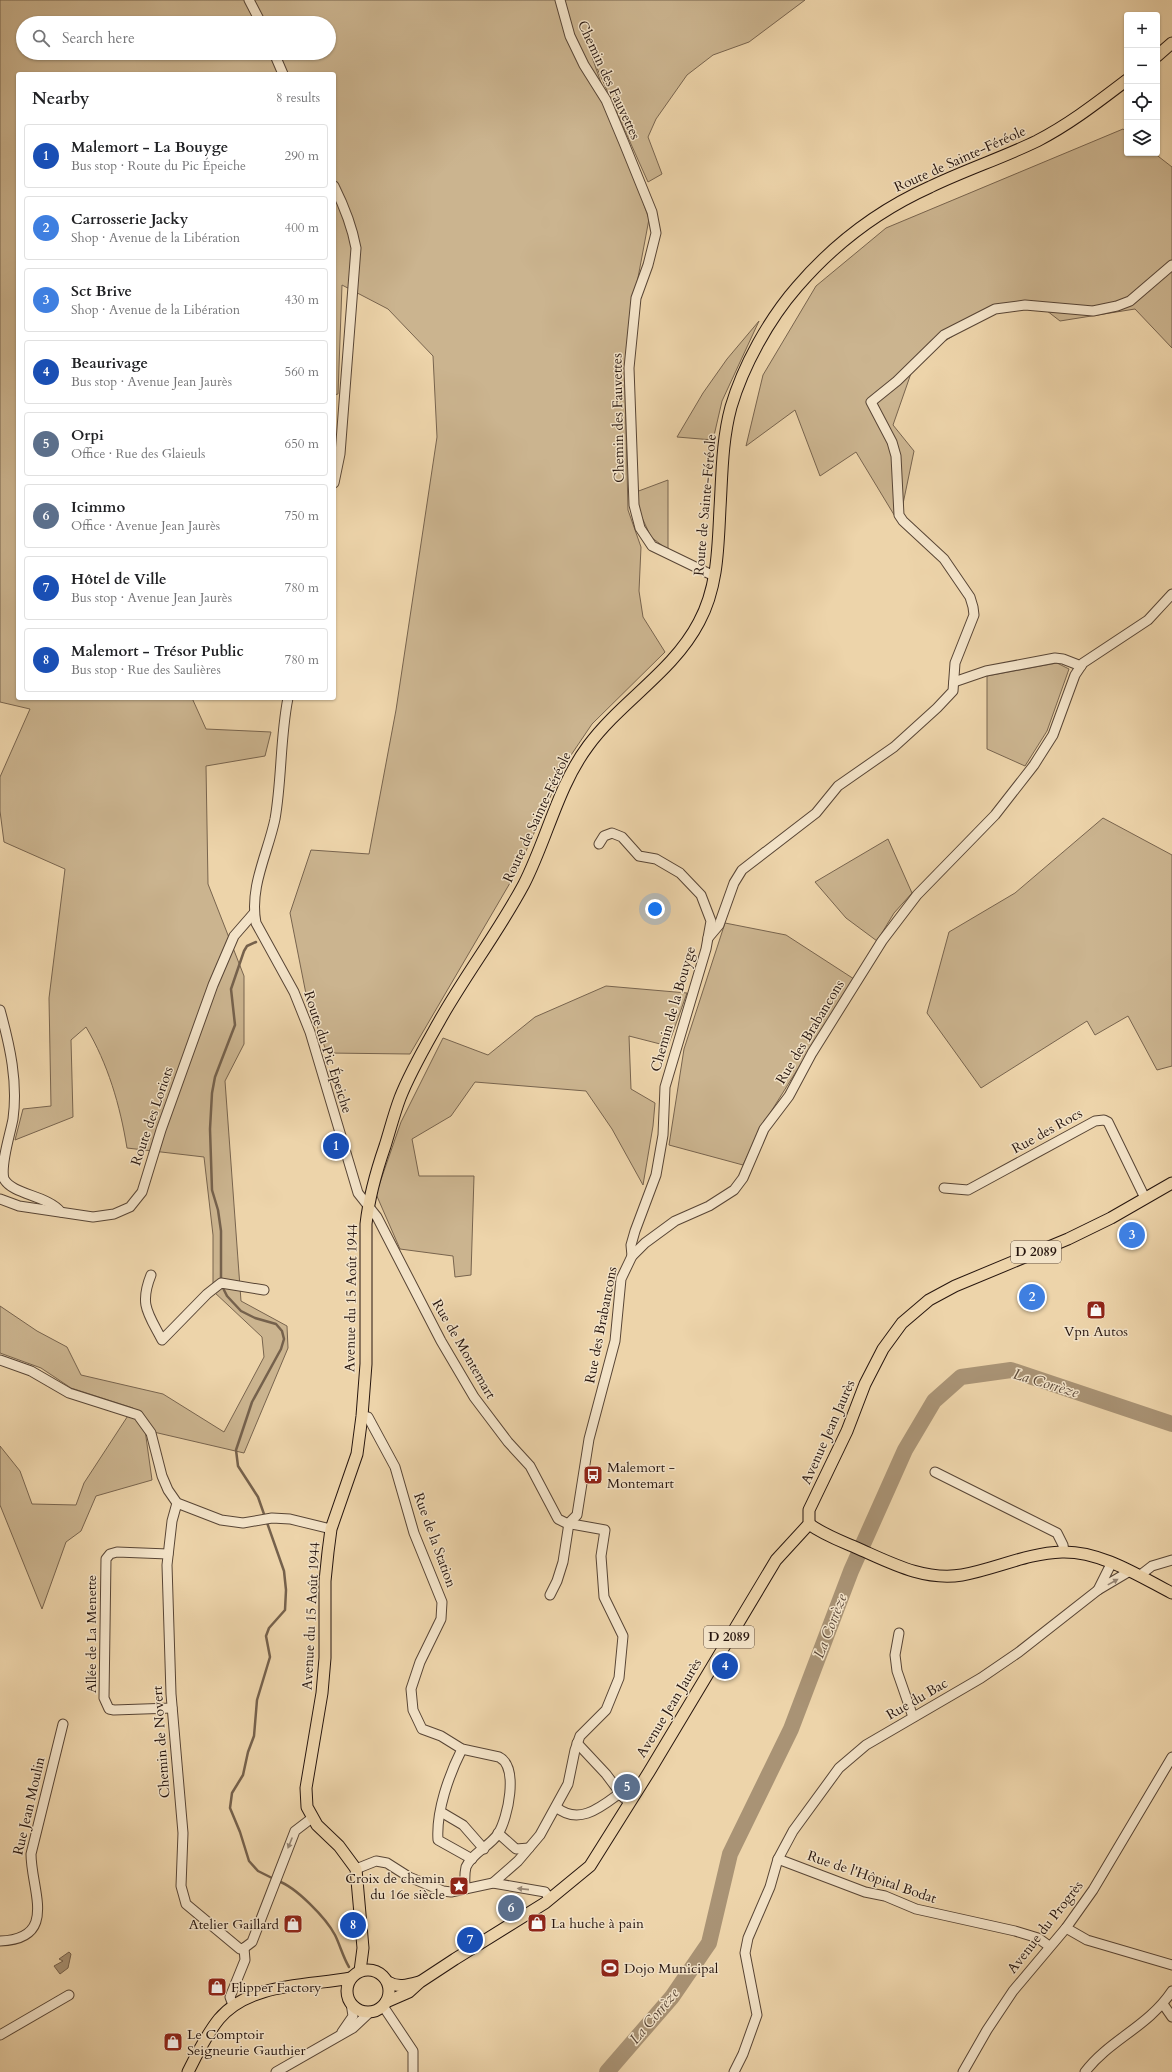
<!DOCTYPE html>
<html lang="en">
<head>
<meta charset="utf-8">
<style>
	:root { --surface:#fff; --page:#f2f2f2; --text:#202124; --muted:#757577; --line:#e0e0e0; --accent:#1a73e8 }
	body { margin:0; font-family:Cardo,serif; background:var(--page); color:var(--text) }
	.controls { position:absolute; right:12px; top:12px; display:grid; overflow:hidden; border-radius:4px; box-shadow:0 1px 3px #0004 }
	.controls button { width:36px; height:36px; display:grid; place-items:center; padding:0; border:0; border-bottom:1px solid var(--line); background:var(--surface); color:var(--text); font:20px sans-serif }
	.you { position:absolute; left:655px; top:909px; width:14px; height:14px; margin:-10px; border:3px solid #fff; border-radius:50%; background:#1a73e8; box-shadow:0 0 0 6px #1a73e833 }
	.badge { display:grid; place-items:center; width:26px; height:26px; border-radius:50%; background:var(--accent); color:#fff; font-size:13px; font-weight:700 }
	.pin { position:absolute; translate:-50% -50%; border:2px solid #fff; box-shadow:0 1px 4px #0006 }
	.list { margin:0; padding:0; list-style:none }
	h2 { display:flex; justify-content:space-between; align-items:center; height:52px; margin:0; padding:0 16px; font-size:17px }
	h2 small { font-size:13px; font-weight:400; color:var(--muted) }
	.list li { display:grid; grid-template-columns:26px 1fr auto; gap:12px; align-items:center; box-sizing:border-box; height:64px; margin:0 8px 8px; padding:0 8px; border:1px solid var(--line); border-radius:4px }
	.list b { display:block; font-size:15px; white-space:nowrap }
	.list p { margin:0; font-size:13px; white-space:nowrap; color:var(--muted) }
	.list em { font-size:13px; font-style:normal; color:var(--muted) }
	.icon { flex:none; width:22px; height:22px; fill:none; stroke:currentColor; stroke-width:2; stroke-linecap:round; stroke-linejoin:round }
	.map { position:relative; flex:none; width:1172px; height:2072px; overflow:hidden }
	.search { position:absolute; background:var(--surface); box-shadow:0 1px 3px #0004; left:16px; top:16px; width:320px; height:44px; display:flex; align-items:center; gap:10px; box-sizing:border-box; padding:0 14px; border-radius:22px; color:var(--muted); font-size:15px }
	.panel { position:absolute; background:var(--surface); box-shadow:0 1px 3px #0004; left:16px; top:72px; width:320px; height:628px; border-radius:4px }
	.map>svg:first-child { display:block }
	.green { fill:#cbb48f; stroke:#78644e; fill-rule:evenodd }
	.water { fill:#a99375; stroke:#75614c }
	.lines { fill:none; stroke-linecap:round; stroke-linejoin:round }
	.stream { stroke:#75614c; stroke-width:2.5 }
	.river { stroke:#a99375; stroke-width:16 }
	.minor-casing { stroke:#584535; stroke-width:11 }
	.major-casing { stroke:#26150e; stroke-width:13 }
	.minor { stroke:#f3e3c8; stroke-width:9 }
	.major { stroke:#edd4aa; stroke-width:11 }
	.oneway { fill:#978674 }
	.labels { text-anchor:middle; dominant-baseline:central; stroke-width:3; stroke-linejoin:round; paint-order:stroke }
	.shield { fill:#f3e3c8; stroke:#645346; stroke-width:1 }
	.shield-label { font-size:13px; font-weight:bold; fill:#26150e }
	.street-label { font-size:14px; fill:#26150e; stroke:#f3e3c8 }
	.poi-label { font-size:14px; fill:#26150e; stroke:#f3e3c8; text-anchor:start }
	.water-label { font-size:15px; font-style:italic; fill:#5a4737; stroke:#f3e3c8 }
</style>
</head>
<body>
<div class="map">
<svg width="1172" height="2072" viewBox="0 0 1172 2072">
	<rect width="100%" height="100%" fill="#edd4aa"/>
	<filter id="stains"><feTurbulence type="fractalNoise" baseFrequency=".005" numOctaves="4"/><feColorMatrix values="0 0 0 0 .2 0 0 0 0 .09 0 0 0 0 .02 0 0 0 .5 -.17"/></filter>
	<radialGradient id="worn" r=".72"><stop offset=".6" stop-color="#630" stop-opacity="0"/><stop offset="1" stop-color="#630" stop-opacity=".3"/></radialGradient>
	<g class="green">
		<path d="M0,0h805l-56,42 -36,13 -26,20 -31,44 -8,18 14,37 -14,8 -56,-125 57,162 -18,96 -6,74 3,121 13,37 -2,44 4,26 22,35 -73,72 -27,40 -48,107 -107,183 -83,-1 -20,-54 -17,-86 21,-63 58,4 27,-144 41,-273 -4,-81 -45,-47 -46,-24 -4,109 -4,1v-321h-316v624h174l14,31 65,3 -6,24 -59,10 2,118 36,92v68l-19,37 16,220 46,25 1,22 -44,105 -99,-23 7,50 -56,16 -15,35 -15,11 -24,67 -42,-104v-59l20,25 12,33 44,1 8,-22 49,-75 -62,-20 -30,-20 -41,-15v-47l37,25 30,16 14,28 82,19 61,38 40,-75 -2,-20 -49,-46v-56l-9,-78 -77,-9c-7,-43 -19,-84 -41,-121l-15,13 2,77 -58,23 8,-31 28,-3 -2,-108 16,-129 -61,-27 -4,-31v-34l30,-68 -30,-7zM23,23h306v30h-306z"/>
		<polygon points="1123,129 1127,132 1127,153 1154,153 1172,167 1172,348 1135,309 1060,321 1042,307 988,314 916,359 893,425 914,451 899,523 856,452 820,476 795,410 746,446 763,375 816,286 886,228"/>
		<polygon points="759,321 722,401 713,440 677,437 703,393 727,359"/>
		<polygon points="668,480 668,550 651,537 638,509 636,492"/>
		<polygon points="1057,663 1069,669 1047,731 1025,766 987,749 987,676"/>
		<polygon points="1103,818 1172,855 1172,1066 1157,1070 1128,1016 1095,1035 1087,1021 981,1088 927,1013 949,932 1015,893"/>
		<polygon points="888,839 912,893 894,913 877,941 846,918 815,882"/>
		<polygon points="725,923 786,935 854,979 762,1126 743,1165 669,1145 684,1049"/>
		<polygon points="606,986 687,993 668,1046 629,1036 631,1089 655,1103 653,1126 643,1185 612,1129 586,1091 475,1082 451,1116 412,1139 419,1176 474,1176 471,1275 455,1277 453,1256 400,1249 376,1194 401,1122 443,1038 488,1055 535,1017"/>
	</g>
	<polygon class="water" points="69,1952 71,1954 68,1968 60,1974 54,1966 63,1961 59,1959"/>
	<g class="lines">
		<g class="stream">
			<polyline points="221,1281 221,1231 218,1210 212,1190 210,1129 212,1093 215,1077 235,1025 231,989 244,951 247,946 256,942"/>
			<polyline points="222,1286 227,1296 241,1311 255,1318 276,1324 282,1331 284,1339 281,1349 252,1402 236,1450 238,1466 258,1497 284,1571 286,1590 285,1610 269,1628 266,1636 270,1657 257,1700 254,1736 248,1752 243,1775 232,1793 230,1808 240,1832 249,1861 258,1871 274,1879"/>
			<path d="M278,1881c18,6 48,37 57,54 5,10 8,22 14,32"/>
		</g>
		<polyline class="river" points="607,2072 672,1997 709,1943 730,1854 791,1729 851,1571 905,1450 934,1401 961,1377 1011,1370 1172,1424"/>
		<defs>
			<g id="minor">
				<polyline points="249,0 261,23"/>
				<polyline points="560,0 570,36 584,65 606,100 624,143 652,212 656,233 648,265 636,298 629,368 634,505 640,528 652,546 714,576"/>
				<polyline points="274,53 283,74"/>
				<path d="M334,186c10,20 18,40 22,62l-16,206 -6,29"/>
				<polyline points="954,682 986,671 1055,658 1063,659 1081,666"/>
				<path d="M288,698c-8,40 -6,81 -13,121 -7,34 -26,68 -19,104l38,69 16,40 48,161 19,24 64,124 33,56 34,45 22,24 28,53 8,4 39,7 -4,26 3,41 19,39 -4,42 -13,32 -26,26 -5,14 -7,34 -28,51 -22,26 -25,22"/>
				<polyline points="599,844 604,836 612,833 622,837 639,856 656,859 680,873 701,895 711,921 706,949 665,1087 663,1135 656,1175 635,1231 631,1245 632,1256"/>
				<polyline points="708,938 719,925 734,883 742,870 816,813 838,786 894,747 937,708 953,691 955,663 974,615 973,607 970,597 944,559 903,521 899,515 896,456 892,442 871,402 897,381 944,335 995,309 1025,305 1093,311 1117,306 1130,301 1172,265"/>
				<path d="M0,1010c10,36 18,72 13,109 -3,16 -13,46 -9,60 9,16 43,16 57,33"/>
				<polyline points="944,1188 968,1190 1095,1121 1104,1120 1108,1122 1145,1198"/>
				<polyline points="0,1199 19,1206 93,1217 114,1214 130,1207 142,1192 161,1130 213,985 234,936 254,913"/>
				<path d="M151,1275c-12,30 -3,38 11,65l45,-46 14,-11 43,7"/>
				<polyline points="0,1360 31,1371 69,1393 138,1415 151,1433 162,1476 168,1490 177,1503 221,1520 243,1523 272,1518 290,1519 331,1529"/>
				<path d="M362,1416l6,1 27,50 19,66 28,69 -1,17 -21,43 -9,27 2,21 9,19 19,7 21,13 37,8c20,10 9,61 -1,77 -9,13 -26,19 -32,33 -2,8 -1,14 -1,22"/>
				<polyline points="935,1472 1057,1533 1063,1545 1064,1552"/>
				<polyline points="177,1503 172,1521 167,1565 171,1694 183,1833 181,1886 186,1904 240,1949 244,1948"/>
				<polyline points="168,1554 117,1552 110,1554 106,1559 104,1698 109,1709 114,1710 172,1708"/>
				<polyline points="1111,1564 1098,1590 1130,1571"/>
				<polyline points="1139,1576 1152,1566 1172,1560"/>
				<polyline points="550,1595 557,1581 563,1562 569,1523 577,1515 589,1439 615,1341 621,1279 632,1256 645,1243 675,1221 709,1206 734,1190 743,1178 764,1129 789,1096 812,1053 882,941 917,895 995,815 1034,765 1053,735 1075,675 1083,663 1148,620 1172,594"/>
				<polyline points="899,1633 895,1655 897,1671 913,1717"/>
				<polyline points="577,1743 606,1774 624,1798 630,1802"/>
				<path d="M462,1749c-13,26 -26,62 -24,91l34,19"/>
				<path d="M556,1807c23,19 45,0 64,-14"/>
				<polyline points="441,1812 463,1825 484,1849"/>
				<polyline points="498,1833 516,1849 529,1848"/>
				<polyline points="778,1859 865,1892 885,1896 916,1909 1015,1931 1038,1938 1049,1946"/>
				<polyline points="356,1869 376,1861 387,1863 409,1877 443,1891 451,1892 493,1883 545,1892 550,1899"/>
				<polyline points="1066,1928 1087,1940 1172,1965"/>
				<path d="M0,1941c59,-2 31,-51 31,-87l32,-130"/>
				<polyline points="244,1948 252,1942 295,1831 312,1818"/>
				<polyline points="1163,2004 1172,2017"/>
				<polyline points="233,2005 230,1997 245,1960 244,1948"/>
				<polyline points="383,2006 413,2051 413,2072"/>
				<polyline points="342,2032 353,2016 351,2003"/>
				<polyline points="0,2035 69,1995"/>
				<polyline points="276,2072 353,2028 370,2012"/>
				<polyline points="734,2072 743,2054 757,2015 745,1953 748,1938 770,1887 778,1859 793,1831 839,1768 866,1745 981,1678 1019,1652 1098,1590"/>
				<polyline points="963,2072 987,2030 1013,1991 1066,1928 1093,1890 1172,1757"/>
				<path d="M1085,2072c24,-32 63,-45 87,-81"/>
			</g>
			<g id="major">
				<polyline points="1157,56 1172,43"/>
				<path d="M809,1524c15,11 32,17 48,24 34,15 67,33 105,27 34,-6 65,-22 100,-23 39,-1 77,24 110,41"/>
				<circle cx="368" cy="1991" r="21"/>
				<path d="M360,1971l3,-23 -7,-79 -17,-23 -22,-21 -10,-18 -1,-19 16,-95 3,-35v-77l3,-29 3,-23 26,-75 5,-38 4,-52v-140c3,-27 10,-52 19,-78 5,-16 9,-32 15,-48 10,-26 26,-53 40,-78 26,-46 59,-89 84,-136 23,-45 34,-98 64,-138 33,-45 85,-74 111,-124 19,-35 19,-75 21,-114 2,-33 2,-68 11,-101 12,-41 38,-88 66,-120 37,-43 82,-77 133,-100 35,-17 72,-29 107,-46 33,-17 61,-39 90,-61"/>
				<path d="M388,1982c10,6 20,3 31,0"/>
				<polyline points="386,2002 409,1992 420,1982 455,1959 545,1903 590,1866 649,1772 776,1560 809,1524 809,1510 847,1431 865,1384 883,1349 902,1323 929,1300 955,1286 1068,1239 1111,1218 1172,1183"/>
				<path d="M188,2072c9,-18 18,-37 31,-53 31,-37 90,-33 132,-41"/>
			</g>
		</defs>
		<use href="#minor" class="minor-casing"/>
		<use href="#major" class="major-casing"/>
		<use href="#minor" class="minor"/>
		<use href="#major" class="major"/>
	</g>
	<defs><path id="oneway-solid" d="M-6-.8H1V-3.2L6.5 0L1 3.2V.8H-6Z"/></defs>
	<g class="oneway">
		<use href="#oneway-solid" transform="translate(1113 1582) rotate(-29)"/>
		<use href="#oneway-solid" transform="translate(290 1843) rotate(112)"/>
		<use href="#oneway-solid" transform="translate(523 1889) rotate(-174)"/>
	</g>
	<defs>
		<symbol id="shop-square" viewBox="-11 -11 22 22"><rect x="-9" y="-9" width="18" height="18" rx="4" fill="#8f2418" stroke="#f3e3c8"/><path d="M-5-2.5h2.3a2.7 3.5 0 0 1 5.4 0H5L5.5 6h-11ZM-1.5-2.5h3a1.5 2.3 0 0 0-3 0Z" fill="#fff"/></symbol>
		<symbol id="bus-square" viewBox="-11 -11 22 22"><rect x="-9" y="-9" width="18" height="18" rx="4" fill="#8f2418" stroke="#f3e3c8"/><path d="M-5-6H5V4H4V6H2V4H-2V6H-4V4H-5ZM-3.5-4V0h7V-4ZM-3.5 1.2v1.5H-2V1.2ZM2 1.2v1.5H3.5V1.2Z" fill="#fff"/></symbol>
		<symbol id="sight-square" viewBox="-11 -11 22 22"><rect x="-9" y="-9" width="18" height="18" rx="4" fill="#8f2418" stroke="#f3e3c8"/><path d="M0-6L1.8-2.2L6-1.7L2.9 1.2L3.7 5.4L0 3.3L-3.7 5.4L-2.9 1.2L-6-1.7L-1.8-2.2Z" fill="#fff"/></symbol>
		<symbol id="stadium-square" viewBox="-11 -11 22 22"><rect x="-9" y="-9" width="18" height="18" rx="4" fill="#8f2418" stroke="#f3e3c8"/><path d="M0-5a6.5 5 0 1 0 0 10a6.5 5 0 1 0 0-10ZM-3.5-1.8h7v3.6h-7Z" fill="#fff"/></symbol>
	</defs>
	<g fill-rule="evenodd">
		<use href="#shop-square" x="1085" y="1299" width="22" height="22"/>
		<use href="#bus-square" x="582" y="1464" width="22" height="22"/>
		<use href="#sight-square" x="448" y="1875" width="22" height="22"/>
		<use href="#shop-square" x="526" y="1912" width="22" height="22"/>
		<use href="#shop-square" x="282" y="1913" width="22" height="22"/>
		<use href="#stadium-square" x="599" y="1957" width="22" height="22"/>
		<use href="#shop-square" x="206" y="1976" width="22" height="22"/>
		<use href="#shop-square" x="162" y="2031" width="22" height="22"/>
	</g>
	<g class="labels">
		<g class="shield">
			<rect x="1011" y="1241" width="50" height="22" rx="3"/>
			<rect x="704" y="1626" width="50" height="22" rx="3"/>
		</g>
		<g class="shield-label">
			<text x="1036" y="1252">D 2089</text>
			<text x="729" y="1637">D 2089</text>
		</g>
		<g class="street-label">
			<text transform="translate(609 80) rotate(65)">Chemin des Fauvettes</text>
			<text transform="translate(960 159) rotate(-24)">Route de Sainte-Féréole</text>
			<text transform="translate(618 418) rotate(-91)">Chemin des Fauvettes</text>
			<text transform="translate(705 505) rotate(-85)">Route de Sainte-Féréole</text>
			<text transform="translate(537 817) rotate(-65)">Route de Sainte-Féréole</text>
			<text transform="translate(673 1009) rotate(-74)">Chemin de la Bouyge</text>
			<text transform="translate(810 1032) rotate(-59)">Rue des Brabancons</text>
			<text transform="translate(328 1052) rotate(72)">Route du Pic Épeiche</text>
			<text transform="translate(152 1116) rotate(-71)">Route des Loriots</text>
			<text transform="translate(1047 1131) rotate(-29)">Rue des Rocs</text>
			<text transform="translate(351 1298) rotate(-89)">Avenue du 15 Août 1944</text>
			<text transform="translate(601 1325) rotate(-79)">Rue des Brabancons</text>
			<text transform="translate(464 1349) rotate(60)">Rue de Montemart</text>
			<text transform="translate(828 1432) rotate(-66)">Avenue Jean Jaurès</text>
			<text transform="translate(435 1540) rotate(70)">Rue de la Station</text>
			<text transform="translate(311 1616) rotate(-87)">Avenue du 15 Août 1944</text>
			<text transform="translate(91 1634) rotate(-90)">Allée de La Menette</text>
			<text transform="translate(917 1699) rotate(-30)">Rue du Bac</text>
			<text transform="translate(669 1708) rotate(-59)">Avenue Jean Jaurès</text>
			<text transform="translate(161 1742) rotate(-94)">Chemin de Novert</text>
			<text transform="translate(29 1806) rotate(-77)">Rue Jean Moulin</text>
			<text transform="translate(872 1877) rotate(19)">Rue de l'Hôpital Bodat</text>
			<text transform="translate(1045 1927) rotate(-52)">Avenue du Progrès</text>
		</g>
		<g class="poi-label">
			<text x="1096" y="1331" text-anchor="middle">Vpn Autos</text>
			<text x="607" y="1467">Malemort -<tspan x="607" dy="16">Montemart</tspan></text>
			<text x="445" y="1878" text-anchor="end">Croix de chemin<tspan x="445" dy="16">du 16e siècle</tspan></text>
			<text x="551" y="1923">La huche à pain</text>
			<text x="279" y="1924" text-anchor="end">Atelier Gaillard</text>
			<text x="624" y="1968">Dojo Municipal</text>
			<text x="231" y="1987">Flipper Factory</text>
			<text x="187" y="2034">Le Comptoir<tspan x="187" dy="16">Seigneurie Gauthier</tspan></text>
		</g>
		<g class="water-label">
			<text transform="translate(1046 1383) rotate(17)">La Corrèze</text>
			<text transform="translate(830 1626) rotate(-69)">La Corrèze</text>
			<text transform="translate(654 2016) rotate(-50)">La Corrèze</text>
		</g>
	</g>
	<rect width="100%" height="100%" filter="url(#stains)"/>
	<rect width="100%" height="100%" fill="url(#worn)"/>
</svg>
<div class="controls">
<button>+</button>
<button>−</button>
<button><svg class="icon" aria-label="locate" viewBox="0 0 24 24"><circle cx="12" cy="12" r="6"/><path d="M12 2v4M12 18v4M2 12h4M18 12h4"/></svg></button>
<button><svg class="icon" aria-label="layers" viewBox="0 0 24 24"><path d="M12 4l9 5-9 5-9-5zM3 14l9 5 9-5"/></svg></button>
</div>
<div class="you"></div>
<div class="pin badge" style="left:336px;top:1146px;background:#1a4fb4">1</div>
<div class="pin badge" style="left:1032px;top:1297px;background:#3f7fe0">2</div>
<div class="pin badge" style="left:1132px;top:1235px;background:#3f7fe0">3</div>
<div class="pin badge" style="left:725px;top:1666px;background:#1a4fb4">4</div>
<div class="pin badge" style="left:627px;top:1787px;background:#5c6f8a">5</div>
<div class="pin badge" style="left:511px;top:1908px;background:#5c6f8a">6</div>
<div class="pin badge" style="left:470px;top:1940px;background:#1a4fb4">7</div>
<div class="pin badge" style="left:353px;top:1925px;background:#1a4fb4">8</div>
<div class="search"><svg class="icon" aria-label="search" viewBox="0 0 24 24"><circle cx="10" cy="10" r="6"/><path d="M15 15l6 6"/></svg>Search here</div>
<section class="panel">
<h2>Nearby<small>8 results</small></h2>
<ul class="list">
<li><span class="badge" style="background:#1a4fb4">1</span><div><b>Malemort - La Bouyge</b><p>Bus stop · Route du Pic Épeiche</p></div><em>290 m</em></li>
<li><span class="badge" style="background:#3f7fe0">2</span><div><b>Carrosserie Jacky</b><p>Shop · Avenue de la Libération</p></div><em>400 m</em></li>
<li><span class="badge" style="background:#3f7fe0">3</span><div><b>Sct Brive</b><p>Shop · Avenue de la Libération</p></div><em>430 m</em></li>
<li><span class="badge" style="background:#1a4fb4">4</span><div><b>Beaurivage</b><p>Bus stop · Avenue Jean Jaurès</p></div><em>560 m</em></li>
<li><span class="badge" style="background:#5c6f8a">5</span><div><b>Orpi</b><p>Office · Rue des Glaieuls</p></div><em>650 m</em></li>
<li><span class="badge" style="background:#5c6f8a">6</span><div><b>Icimmo</b><p>Office · Avenue Jean Jaurès</p></div><em>750 m</em></li>
<li><span class="badge" style="background:#1a4fb4">7</span><div><b>Hôtel de Ville</b><p>Bus stop · Avenue Jean Jaurès</p></div><em>780 m</em></li>
<li><span class="badge" style="background:#1a4fb4">8</span><div><b>Malemort - Trésor Public</b><p>Bus stop · Rue des Saulières</p></div><em>780 m</em></li>
</ul>
</section>
</div>
</body>
</html>
